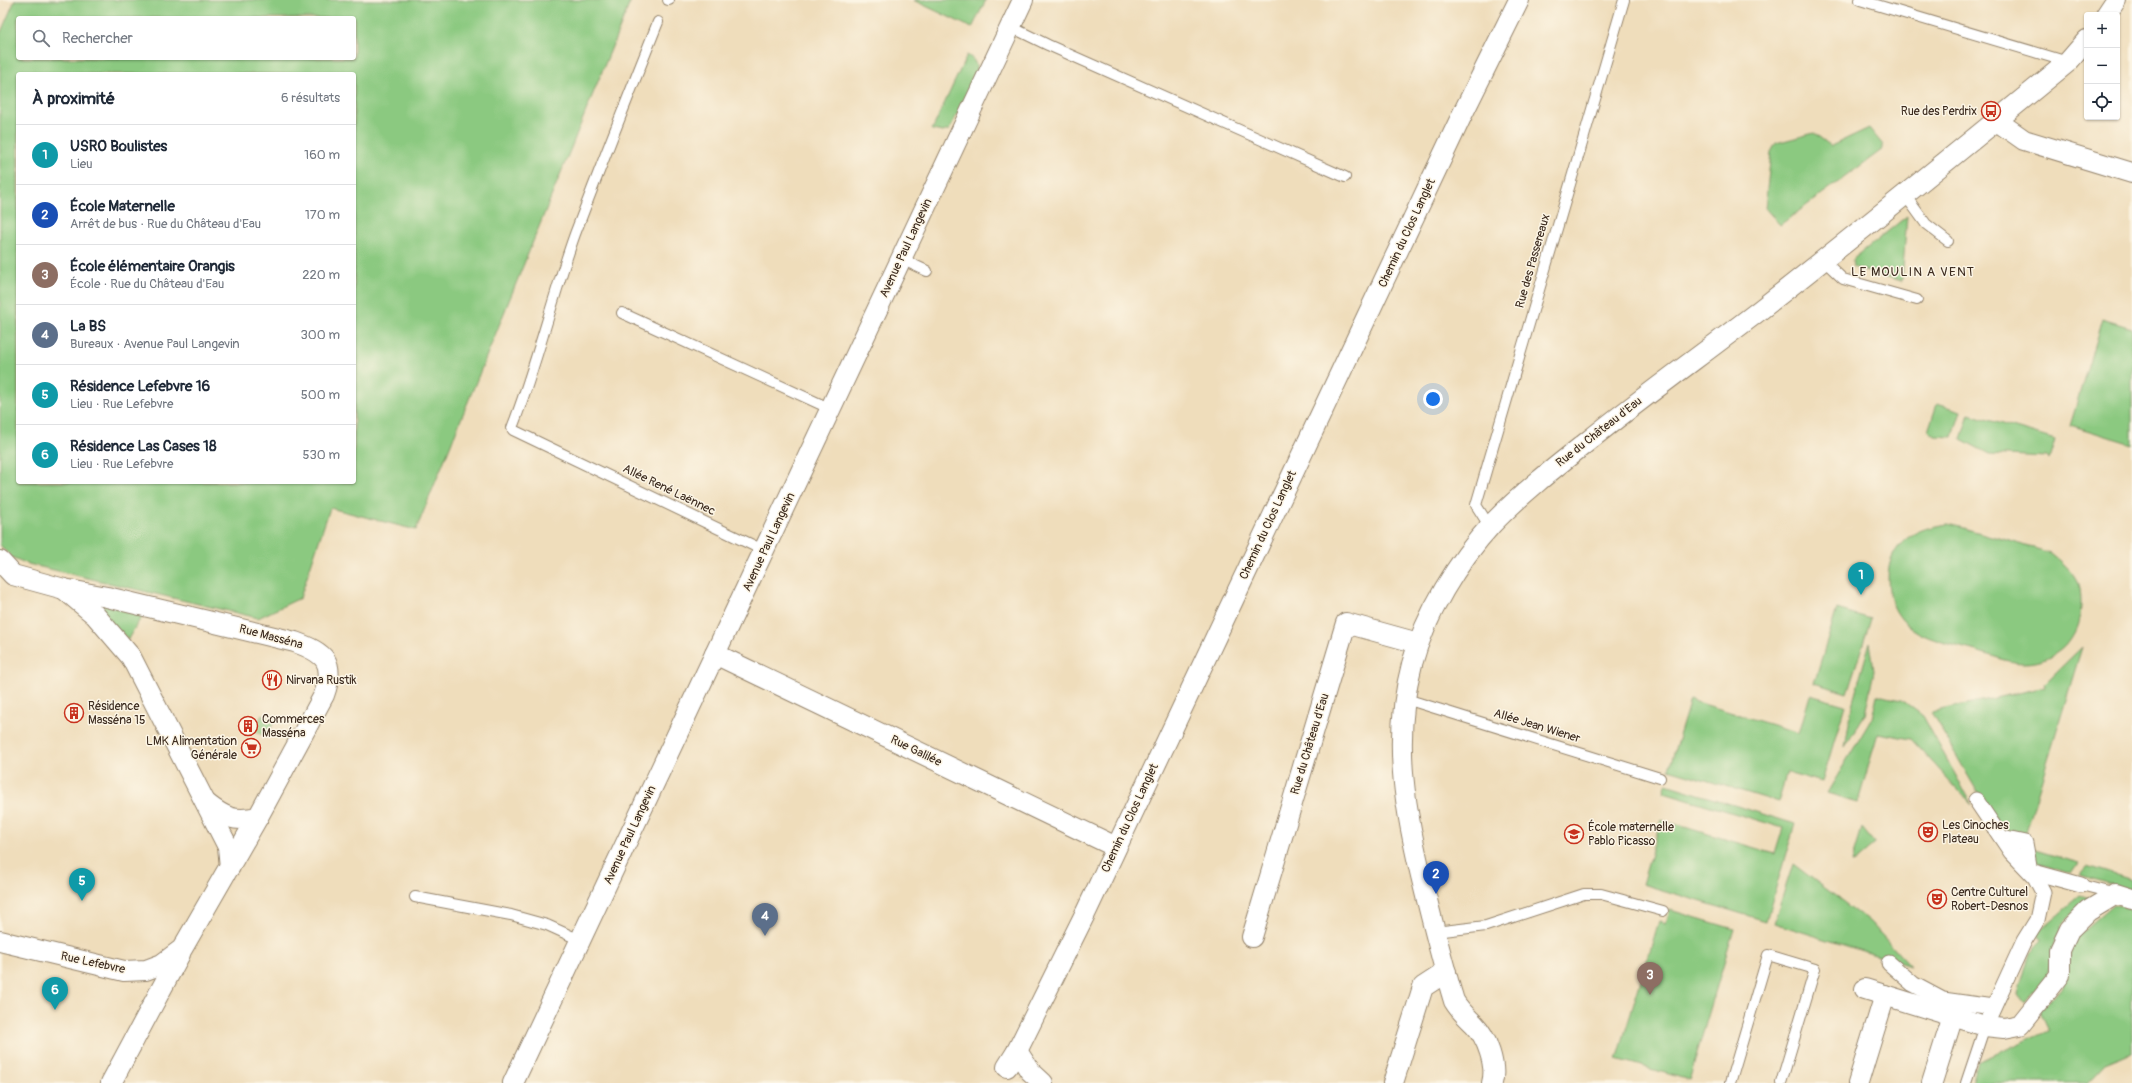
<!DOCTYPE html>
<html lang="fr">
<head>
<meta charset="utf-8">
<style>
	:root { --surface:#fff; --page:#f2f2f3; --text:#1f2937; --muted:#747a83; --line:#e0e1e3; --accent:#1a73e8 }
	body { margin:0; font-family:Pangolin,sans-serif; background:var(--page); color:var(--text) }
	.controls { position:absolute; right:12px; top:12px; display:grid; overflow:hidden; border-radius:4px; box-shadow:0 1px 3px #0004 }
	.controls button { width:36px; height:36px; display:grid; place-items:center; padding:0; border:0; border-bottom:1px solid var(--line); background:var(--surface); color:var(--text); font:20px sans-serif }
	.you { position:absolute; left:1433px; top:399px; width:14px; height:14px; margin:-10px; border:3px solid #fff; border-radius:50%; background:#1a73e8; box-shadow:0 0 0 6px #1a73e833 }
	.badge { display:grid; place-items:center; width:26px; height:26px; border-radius:50%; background:var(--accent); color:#fff; font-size:13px; font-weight:700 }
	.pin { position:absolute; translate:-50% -33px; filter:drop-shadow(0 1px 2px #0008) }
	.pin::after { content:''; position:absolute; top:21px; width:14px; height:12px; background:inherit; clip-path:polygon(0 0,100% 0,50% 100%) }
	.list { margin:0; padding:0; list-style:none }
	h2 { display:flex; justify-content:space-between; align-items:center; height:52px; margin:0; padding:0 16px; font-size:17px }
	h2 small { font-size:13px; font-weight:400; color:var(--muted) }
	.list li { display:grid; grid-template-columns:26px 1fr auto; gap:12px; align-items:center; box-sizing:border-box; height:60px; padding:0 16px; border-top:1px solid var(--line) }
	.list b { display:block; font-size:15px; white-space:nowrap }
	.list p { margin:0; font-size:13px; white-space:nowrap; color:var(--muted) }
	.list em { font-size:13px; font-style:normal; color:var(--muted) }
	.icon { flex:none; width:22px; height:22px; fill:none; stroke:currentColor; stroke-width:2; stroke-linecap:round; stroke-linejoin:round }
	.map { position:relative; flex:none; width:2132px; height:1083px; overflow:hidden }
	.search { position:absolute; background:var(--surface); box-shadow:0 1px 3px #0004; left:16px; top:16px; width:340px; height:44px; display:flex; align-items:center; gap:10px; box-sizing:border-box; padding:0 14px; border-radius:4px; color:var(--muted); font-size:15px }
	.panel { position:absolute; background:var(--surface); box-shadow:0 1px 3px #0004; left:16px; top:72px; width:340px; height:412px; border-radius:4px }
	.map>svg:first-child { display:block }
	.green { fill:#8bc980; stroke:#637a4f; fill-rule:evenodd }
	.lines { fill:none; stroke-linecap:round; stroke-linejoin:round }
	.service-casing { stroke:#95846c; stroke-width:12 }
	.pedestrian-casing { stroke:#95846c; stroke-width:17 }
	.minor-casing { stroke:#95846c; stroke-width:22 }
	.service { stroke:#fff; stroke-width:10 }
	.pedestrian { stroke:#fff; stroke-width:15 }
	.minor { stroke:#fff; stroke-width:20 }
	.labels { text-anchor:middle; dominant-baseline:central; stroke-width:3; stroke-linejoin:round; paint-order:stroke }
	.poi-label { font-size:12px; fill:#3b2a1e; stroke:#fcf5e5; text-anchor:start }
	.street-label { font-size:12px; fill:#3b2a1e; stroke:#fcf5e5 }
	.neighbourhood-label { font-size:13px; letter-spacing:1px; fill:#3b2a1e; stroke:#fcf5e5 }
</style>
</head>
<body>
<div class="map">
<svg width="2132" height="1083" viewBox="0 0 2132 1083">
	<rect width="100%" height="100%" fill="#fcf5e5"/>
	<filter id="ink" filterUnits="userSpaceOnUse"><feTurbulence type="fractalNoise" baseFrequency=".025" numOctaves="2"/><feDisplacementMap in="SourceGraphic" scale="8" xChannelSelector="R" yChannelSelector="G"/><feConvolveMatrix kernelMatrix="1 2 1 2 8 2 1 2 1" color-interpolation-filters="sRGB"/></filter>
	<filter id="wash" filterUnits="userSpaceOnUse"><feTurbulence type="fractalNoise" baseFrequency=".012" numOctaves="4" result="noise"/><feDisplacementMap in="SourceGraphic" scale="16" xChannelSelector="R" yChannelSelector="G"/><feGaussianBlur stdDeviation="0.9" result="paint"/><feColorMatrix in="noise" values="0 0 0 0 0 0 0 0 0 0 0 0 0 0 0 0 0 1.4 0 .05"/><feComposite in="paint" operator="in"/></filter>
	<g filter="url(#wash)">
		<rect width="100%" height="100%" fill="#efddbb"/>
		<g class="green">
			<path d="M15,0h616l-215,530 -86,-22 -30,90 -42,20 -230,-54 -17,-7 -11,-12v-511zM18,18h336v40h-336zM18,74h336v408h-336z"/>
			<polygon points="913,0 986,0 972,28"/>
			<path d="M967,55c6,3 10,8 9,15 -1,13 -20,46 -27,60l-6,2 -11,-2z"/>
			<polygon points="1869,128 1883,145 1883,149 1780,225 1765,208 1771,152 1776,143 1814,133 1831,146"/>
			<polygon points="1907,216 1902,281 1853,267 1852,260"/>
			<polygon points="2102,319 2132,328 2132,444 2070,425"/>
			<polygon points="1937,404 1961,411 1953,437 1934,436 1928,431"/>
			<polygon points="1969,414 2055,440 2049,460 2046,457 1989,454 1961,439"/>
			<path d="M1949,524l102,29c10,8 23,19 28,31 2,6 2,15 2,21 -1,33 -24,58 -58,58 -12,0 -34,-8 -47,-12 -35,-10 -76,-14 -86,-55 -2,-11 -3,-22 0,-33 9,-27 32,-36 59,-39z"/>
			<polygon points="105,601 147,611 137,624 128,639 98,612"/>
			<polygon points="1837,609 1871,619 1847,693 1814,683"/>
			<polygon points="1870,642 1874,671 1865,714 1845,747 1852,705"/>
			<polygon points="2082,647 2025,835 2004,830 1981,798 1931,712 2045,687 2044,684"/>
			<polygon points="1810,695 1845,705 1822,782 1787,772 1778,802 1669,769 1690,700 1799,733"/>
			<polygon points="1877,695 1902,700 1923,716 1972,805 1911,739 1878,733 1858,802 1827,793 1872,718"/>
			<polygon points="262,715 274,722 266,737 254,730"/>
			<polygon points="1666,784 1795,824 1766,921 1642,884 1661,820 1775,854 1783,828 1664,792"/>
			<polygon points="1862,828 1875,844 1853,863 1852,861"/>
			<polygon points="2035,850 2079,863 2072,873 2032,860"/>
			<polygon points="1793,864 1870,922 1910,966 1774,923"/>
			<polygon points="2088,866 2132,880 2132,891 2080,875"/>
			<polygon points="2080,895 2089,898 2061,926 2047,975 2025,1003 2018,994 2030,952 2042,940 2037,932"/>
			<polygon points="2114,904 2132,909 2132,1053 2105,1064 2087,1083 1972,1083 1978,1062 2049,1030 2040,1011 2062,986 2075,938"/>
			<polygon points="1670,910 1734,929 1689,1080 1617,1059 1659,921 1666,923"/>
		</g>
	</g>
	<g filter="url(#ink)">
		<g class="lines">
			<defs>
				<g id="service">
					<polyline points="668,0 669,0"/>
					<polyline points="1860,0 2068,62"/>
					<path d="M658,22c-28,70 -56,141 -83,212 -23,64 -38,130 -63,194l1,2 252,121"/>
					<polyline points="1011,27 1048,45 1345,177"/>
					<polyline points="1905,195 1926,224 1948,241"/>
					<polyline points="901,259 927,271"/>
					<polyline points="1822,259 1843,279 1917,300"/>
					<polyline points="622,313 831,409"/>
					<polyline points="1490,527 1476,505 1624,0"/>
					<polyline points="1406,699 1660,778"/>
					<polyline points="2081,885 2116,894"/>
					<polyline points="415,897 511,915 547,925 580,940"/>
					<polyline points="1435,932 1486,926 1584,894 1601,894 1663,911"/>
					<polyline points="1730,1083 1768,955 1815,969 1781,1083"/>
					<polyline points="1966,1083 1985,1026"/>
				</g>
				<g id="pedestrian">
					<polyline points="1976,800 2011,852 2035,877 2043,892 2037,920 2024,941 1985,1026"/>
					<polyline points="2002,838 2025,843 2030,871 2081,885"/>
					<polyline points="1889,963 1913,984 1943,1000 1993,1007"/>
				</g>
				<g id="minor">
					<polyline points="2106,15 2116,0"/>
					<polyline points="1997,121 2024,140 2132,173"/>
					<path d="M0,561l13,14 51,14 43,8 188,45c30,11 41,20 29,53l-66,122c-24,5 -33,1 -52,-14"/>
					<polyline points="64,589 95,615 131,657 228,847 230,867"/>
					<polyline points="715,654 1116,847"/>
					<polyline points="1252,937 1346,623 1418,643"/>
					<polyline points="0,941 124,971 146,970 162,964 182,949 258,817"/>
					<polyline points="1865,989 1985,1026 2004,1028 2020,1025 2060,975 2060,950 2070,929 2088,911 2116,894 2132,899"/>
					<polyline points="1017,1051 1030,1071 1043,1083"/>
					<polyline points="1007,1067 1017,1051 1086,912 1462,115 1519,0"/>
					<polyline points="111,1083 180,954"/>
					<polyline points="513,1083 1023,0"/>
					<polyline points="1393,1083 1423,987 1446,972"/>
					<path d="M1492,1083c5,-17 -5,-46 -18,-59 -8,-8 -14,-13 -20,-23 -11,-36 -20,-73 -29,-109 -19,-76 -34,-150 -13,-228 13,-49 46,-103 80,-140 29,-30 62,-56 95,-82 53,-43 109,-83 164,-125 107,-83 212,-169 317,-255l19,-22"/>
					<polyline points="1858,1083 1885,995"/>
					<polyline points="1932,1083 1953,1016"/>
				</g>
			</defs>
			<use href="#service" class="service-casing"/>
			<use href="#pedestrian" class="pedestrian-casing"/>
			<use href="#minor" class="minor-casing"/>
			<use href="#service" class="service"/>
			<use href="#pedestrian" class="pedestrian"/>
			<use href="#minor" class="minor"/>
		</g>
	</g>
	<defs>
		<symbol id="bus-ring" viewBox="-11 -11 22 22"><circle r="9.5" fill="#fcf5e5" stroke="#c8321e" stroke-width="1.5"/><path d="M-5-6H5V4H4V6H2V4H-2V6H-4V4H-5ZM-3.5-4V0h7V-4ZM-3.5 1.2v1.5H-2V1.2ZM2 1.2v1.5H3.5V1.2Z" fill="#c8321e"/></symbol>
		<symbol id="restaurant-ring" viewBox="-11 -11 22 22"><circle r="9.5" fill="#fcf5e5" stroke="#c8321e" stroke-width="1.5"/><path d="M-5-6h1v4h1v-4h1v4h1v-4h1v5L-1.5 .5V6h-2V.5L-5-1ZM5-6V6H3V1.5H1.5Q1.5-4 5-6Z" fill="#c8321e"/></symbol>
		<symbol id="building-ring" viewBox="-11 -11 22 22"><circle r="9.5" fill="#fcf5e5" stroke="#c8321e" stroke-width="1.5"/><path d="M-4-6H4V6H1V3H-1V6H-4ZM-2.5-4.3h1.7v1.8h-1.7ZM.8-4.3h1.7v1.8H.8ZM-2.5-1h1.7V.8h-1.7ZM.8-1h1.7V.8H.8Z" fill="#c8321e"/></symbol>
		<symbol id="supermarket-ring" viewBox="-11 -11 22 22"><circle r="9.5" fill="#fcf5e5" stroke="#c8321e" stroke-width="1.5"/><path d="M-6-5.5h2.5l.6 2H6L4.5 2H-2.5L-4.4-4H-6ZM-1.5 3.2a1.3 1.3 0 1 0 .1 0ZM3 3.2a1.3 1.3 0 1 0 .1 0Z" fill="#c8321e"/></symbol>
		<symbol id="theatre-ring" viewBox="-11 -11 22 22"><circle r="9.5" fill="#fcf5e5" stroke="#c8321e" stroke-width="1.5"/><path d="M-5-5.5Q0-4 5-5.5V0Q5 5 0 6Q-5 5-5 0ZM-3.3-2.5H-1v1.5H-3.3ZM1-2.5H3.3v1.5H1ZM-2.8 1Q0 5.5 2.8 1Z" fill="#c8321e"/></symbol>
		<symbol id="school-ring" viewBox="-11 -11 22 22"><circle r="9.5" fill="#fcf5e5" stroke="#c8321e" stroke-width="1.5"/><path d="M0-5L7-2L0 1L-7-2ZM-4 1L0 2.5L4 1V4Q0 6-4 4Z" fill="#c8321e"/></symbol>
	</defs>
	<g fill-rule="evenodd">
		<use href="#bus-ring" x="1980" y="100" width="22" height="22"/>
		<use href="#restaurant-ring" x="261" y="669" width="22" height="22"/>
		<use href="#building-ring" x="63" y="702" width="22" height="22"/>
		<use href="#building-ring" x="237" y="715" width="22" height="22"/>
		<use href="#supermarket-ring" x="240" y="737" width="22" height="22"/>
		<use href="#theatre-ring" x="1917" y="821" width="22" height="22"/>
		<use href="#school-ring" x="1563" y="823" width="22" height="22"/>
		<use href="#theatre-ring" x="1926" y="888" width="22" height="22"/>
	</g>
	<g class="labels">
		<g class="poi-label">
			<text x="1977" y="111" text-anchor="end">Rue des Perdrix</text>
			<text x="286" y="680">Nirvana Rustik</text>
			<text x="88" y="706">Résidence<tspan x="88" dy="14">Masséna 15</tspan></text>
			<text x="262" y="719">Commerces<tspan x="262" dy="14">Masséna</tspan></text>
			<text x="237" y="741" text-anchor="end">LMK Alimentation<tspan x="237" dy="14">Générale</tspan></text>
			<text x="1942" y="825">Les Cinoches<tspan x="1942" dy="14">Plateau</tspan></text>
			<text x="1588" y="827">École maternelle<tspan x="1588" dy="14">Pablo Picasso</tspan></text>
			<text x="1951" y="892">Centre Culturel<tspan x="1951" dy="14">Robert-Desnos</tspan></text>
		</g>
		<g class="street-label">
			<text transform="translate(1407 233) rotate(-65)">Chemin du Clos Langlet</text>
			<text transform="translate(906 248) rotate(-65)">Avenue Paul Langevin</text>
			<text transform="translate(1533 261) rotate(-74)">Rue des Passereaux</text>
			<text transform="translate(1599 432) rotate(-38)">Rue du Château d'Eau</text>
			<text transform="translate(669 490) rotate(26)">Allée René Laënnec</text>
			<text transform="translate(1268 525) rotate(-65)">Chemin du Clos Langlet</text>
			<text transform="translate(769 542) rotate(-65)">Avenue Paul Langevin</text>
			<text transform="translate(271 637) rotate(15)">Rue Masséna</text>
			<text transform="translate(1537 726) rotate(17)">Allée Jean Wiener</text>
			<text transform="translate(1310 744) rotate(-73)">Rue du Château d'Eau</text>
			<text transform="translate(916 751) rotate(26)">Rue Galilée</text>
			<text transform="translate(1130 818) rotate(-65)">Chemin du Clos Langlet</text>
			<text transform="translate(630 835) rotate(-65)">Avenue Paul Langevin</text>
			<text transform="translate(93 963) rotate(12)">Rue Lefebvre</text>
		</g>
		<g class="neighbourhood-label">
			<text x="1913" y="272">LE MOULIN A VENT</text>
		</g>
	</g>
</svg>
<div class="controls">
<button>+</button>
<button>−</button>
<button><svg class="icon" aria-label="locate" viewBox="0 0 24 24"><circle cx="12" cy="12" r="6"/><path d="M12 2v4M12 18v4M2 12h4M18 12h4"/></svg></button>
</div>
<div class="you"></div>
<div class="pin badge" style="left:1861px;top:595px;background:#0f9aa8">1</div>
<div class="pin badge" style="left:1436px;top:894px;background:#1a4fb4">2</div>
<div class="pin badge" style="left:1650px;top:995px;background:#8d6e63">3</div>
<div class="pin badge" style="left:765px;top:936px;background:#5c6f8a">4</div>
<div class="pin badge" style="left:82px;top:901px;background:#0f9aa8">5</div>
<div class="pin badge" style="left:55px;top:1010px;background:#0f9aa8">6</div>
<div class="search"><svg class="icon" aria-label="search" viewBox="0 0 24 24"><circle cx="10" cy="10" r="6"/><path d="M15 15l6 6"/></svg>Rechercher</div>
<section class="panel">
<h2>À proximité<small>6 résultats</small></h2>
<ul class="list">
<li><span class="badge" style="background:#0f9aa8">1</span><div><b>USRO Boulistes</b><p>Lieu</p></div><em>160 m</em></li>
<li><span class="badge" style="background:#1a4fb4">2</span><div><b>École Maternelle</b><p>Arrêt de bus · Rue du Château d'Eau</p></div><em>170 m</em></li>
<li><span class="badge" style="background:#8d6e63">3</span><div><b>École élémentaire Orangis</b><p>École · Rue du Château d'Eau</p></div><em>220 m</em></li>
<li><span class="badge" style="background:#5c6f8a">4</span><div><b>La BS</b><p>Bureaux · Avenue Paul Langevin</p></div><em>300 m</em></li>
<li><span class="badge" style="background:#0f9aa8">5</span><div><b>Résidence Lefebvre 16</b><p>Lieu · Rue Lefebvre</p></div><em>500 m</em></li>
<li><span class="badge" style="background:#0f9aa8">6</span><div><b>Résidence Las Cases 18</b><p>Lieu · Rue Lefebvre</p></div><em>530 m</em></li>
</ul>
</section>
</div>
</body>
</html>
